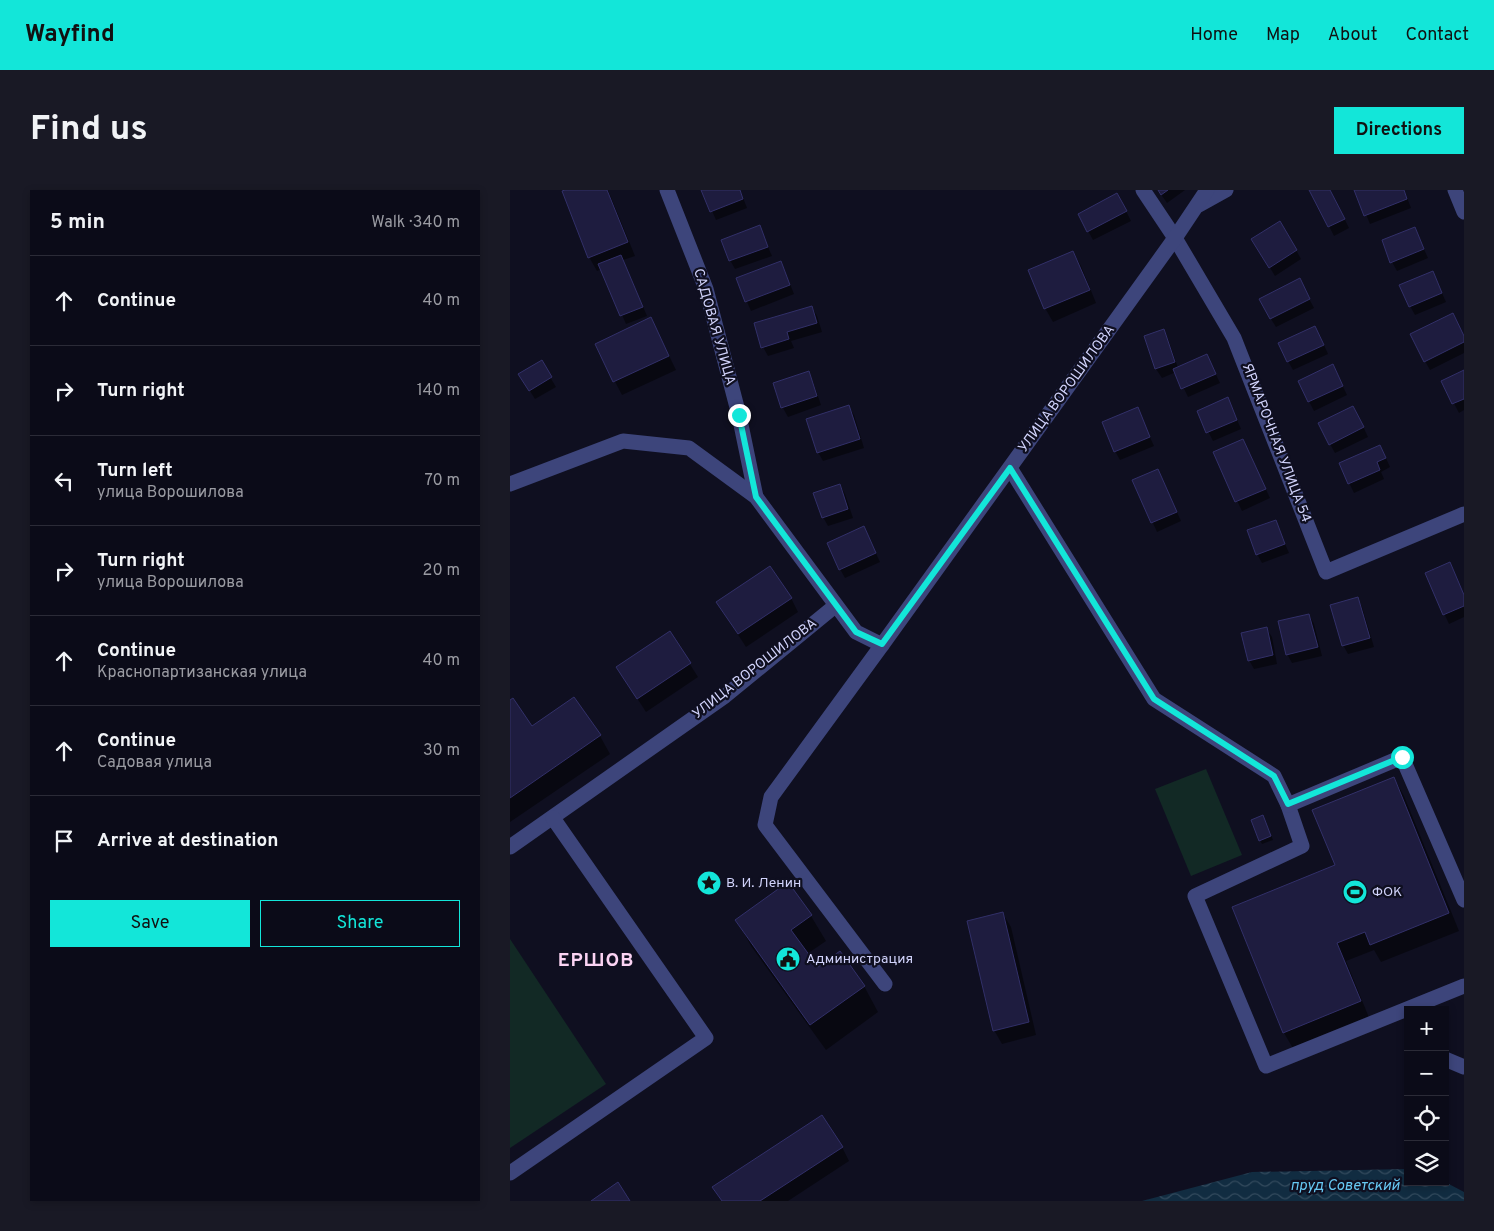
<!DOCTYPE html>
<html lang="en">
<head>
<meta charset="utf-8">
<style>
	:root { --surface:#0b0b18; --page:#191925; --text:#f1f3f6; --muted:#9a9ba2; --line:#2b2b37; --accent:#13e6d9 }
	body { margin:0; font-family:Overpass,sans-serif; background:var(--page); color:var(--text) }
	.controls { position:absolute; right:15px; bottom:15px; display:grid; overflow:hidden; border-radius:0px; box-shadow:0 2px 8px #0003 }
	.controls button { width:45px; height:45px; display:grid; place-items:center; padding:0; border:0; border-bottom:1px solid var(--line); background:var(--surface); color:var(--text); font:25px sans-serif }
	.stop { position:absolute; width:15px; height:15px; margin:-11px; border:4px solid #13e6d9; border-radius:50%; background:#fff }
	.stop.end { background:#13e6d9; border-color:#fff; box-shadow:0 1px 5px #0008 }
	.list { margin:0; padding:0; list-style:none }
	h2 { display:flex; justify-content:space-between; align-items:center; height:65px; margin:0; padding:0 20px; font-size:21px }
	h2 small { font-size:16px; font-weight:400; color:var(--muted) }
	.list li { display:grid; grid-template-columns:32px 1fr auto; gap:15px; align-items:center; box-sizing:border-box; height:90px; padding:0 20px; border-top:1px solid var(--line) }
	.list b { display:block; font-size:19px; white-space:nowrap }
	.list p { margin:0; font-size:16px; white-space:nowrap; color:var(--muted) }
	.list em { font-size:16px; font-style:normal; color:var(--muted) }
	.actions { display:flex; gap:10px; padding:15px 20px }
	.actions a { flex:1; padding:11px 0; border:1px solid var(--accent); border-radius:0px; text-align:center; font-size:18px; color:var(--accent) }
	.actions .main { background:var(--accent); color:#111 }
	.icon { flex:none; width:28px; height:28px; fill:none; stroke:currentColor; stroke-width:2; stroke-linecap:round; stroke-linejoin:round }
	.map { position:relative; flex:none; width:954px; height:1011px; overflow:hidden; border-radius:0px }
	header { display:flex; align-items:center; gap:30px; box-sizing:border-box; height:70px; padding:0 25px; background:var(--accent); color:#111 }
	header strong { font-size:24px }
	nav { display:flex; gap:28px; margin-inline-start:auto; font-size:18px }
	.intro { display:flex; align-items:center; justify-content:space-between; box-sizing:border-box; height:120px; padding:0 30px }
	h1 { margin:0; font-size:35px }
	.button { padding:12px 22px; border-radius:0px; background:var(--accent); color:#111; font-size:18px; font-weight:700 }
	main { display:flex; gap:30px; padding:0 30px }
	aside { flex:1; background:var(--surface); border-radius:0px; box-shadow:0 2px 8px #0003 }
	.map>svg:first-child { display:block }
	.park { fill:#122925 }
	.water { fill:url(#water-waves) }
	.shadow { fill:#0007 }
	.building { fill:#1e1c3f; stroke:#323069 }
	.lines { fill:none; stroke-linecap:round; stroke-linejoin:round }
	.minor { stroke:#3d457b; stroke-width:15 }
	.route { stroke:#13e6d9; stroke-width:6 }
	.labels { text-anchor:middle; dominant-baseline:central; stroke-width:4.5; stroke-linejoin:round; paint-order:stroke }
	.street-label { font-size:14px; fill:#d1d3fb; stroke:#0f0f20 }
	.poi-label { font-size:14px; fill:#d1d3fb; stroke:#0f0f20; text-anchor:start }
	.water-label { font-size:15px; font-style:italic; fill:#67c8f3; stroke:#0f0f20 }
	.district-label { font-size:19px; font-weight:bold; letter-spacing:1px; fill:#fbd3f3; stroke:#0f0f20 }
</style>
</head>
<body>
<header>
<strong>Wayfind</strong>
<nav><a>Home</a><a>Map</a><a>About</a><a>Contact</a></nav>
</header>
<div class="intro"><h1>Find us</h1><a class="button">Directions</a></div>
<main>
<aside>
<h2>5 min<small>Walk · 340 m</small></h2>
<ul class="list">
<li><svg class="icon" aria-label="ahead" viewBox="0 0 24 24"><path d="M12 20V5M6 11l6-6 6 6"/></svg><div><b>Continue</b></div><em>40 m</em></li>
<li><svg class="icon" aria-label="right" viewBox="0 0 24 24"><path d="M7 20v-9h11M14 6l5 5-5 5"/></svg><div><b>Turn right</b></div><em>140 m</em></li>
<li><svg class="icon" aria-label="left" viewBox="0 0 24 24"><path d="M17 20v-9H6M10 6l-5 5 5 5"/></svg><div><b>Turn left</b><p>улица Ворошилова</p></div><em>70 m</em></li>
<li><svg class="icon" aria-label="right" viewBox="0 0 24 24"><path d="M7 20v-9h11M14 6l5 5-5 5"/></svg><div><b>Turn right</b><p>улица Ворошилова</p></div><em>20 m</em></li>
<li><svg class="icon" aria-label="ahead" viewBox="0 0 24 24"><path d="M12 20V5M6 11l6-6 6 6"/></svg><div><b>Continue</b><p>Краснопартизанская улица</p></div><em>40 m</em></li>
<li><svg class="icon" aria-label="ahead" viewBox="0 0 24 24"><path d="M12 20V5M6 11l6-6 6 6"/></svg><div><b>Continue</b><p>Садовая улица</p></div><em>30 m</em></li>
<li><svg class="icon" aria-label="arrive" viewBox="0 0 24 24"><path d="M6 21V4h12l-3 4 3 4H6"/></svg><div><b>Arrive at destination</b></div></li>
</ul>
<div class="actions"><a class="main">Save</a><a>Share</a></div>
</aside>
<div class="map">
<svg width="954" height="1011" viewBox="0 0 954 1011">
	<defs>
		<pattern id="water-waves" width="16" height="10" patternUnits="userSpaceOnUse" patternTransform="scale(1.25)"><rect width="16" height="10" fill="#112c41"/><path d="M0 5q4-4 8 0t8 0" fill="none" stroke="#334a5d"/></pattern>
	</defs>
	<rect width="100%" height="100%" fill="#0f0f20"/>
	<g class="park">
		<polygon points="696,579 732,665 681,686 645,599"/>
		<polygon points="0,749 96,894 0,958"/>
	</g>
	<polygon class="water" points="898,979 898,992 935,992 954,1002 954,1011 632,1011 742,982"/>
	<g class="shadow">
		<polygon points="58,0 98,0 125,66 113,70 137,126 116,134 92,79 87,81 79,67"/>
		<polygon points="193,0 230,0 237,18 206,30"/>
		<polygon points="648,0 675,0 657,13"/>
		<polygon points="801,0 820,0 839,38 824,46"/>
		<polygon points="846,0 894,0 901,18 860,34"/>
		<polygon points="612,13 621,31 583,50 569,24"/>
		<polygon points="249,37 262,66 225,79 220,70"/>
		<polygon points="904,38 918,68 887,81 882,72"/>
		<polygon points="743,50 786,60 791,69 765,86"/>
		<polygon points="563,62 571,76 586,113 543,132 535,118"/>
		<polygon points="271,72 284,104 241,121 227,89"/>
		<polygon points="927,92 936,112 905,125 900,116"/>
		<polygon points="794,99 804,118 766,137 761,129"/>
		<polygon points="302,117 307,126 312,142 281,151 284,158 258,166 253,157"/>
		<polygon points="141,129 166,180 112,205 86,155"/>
		<polygon points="653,140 658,149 668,178 697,166 710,193 678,207 666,182 652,188 646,179 635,146"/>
		<polygon points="810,146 818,164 783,180 778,171"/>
		<polygon points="954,147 954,163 920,180 915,171"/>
		<polygon points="31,172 46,197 25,209 10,185"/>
		<polygon points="823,176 837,205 804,221 789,192"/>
		<polygon points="954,181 954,220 949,223 933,192"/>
		<polygon points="298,183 303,192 311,215 278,227 273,218 264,194"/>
		<polygon points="338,216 344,225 354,258 313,271 308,262"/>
		<polygon points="722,218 731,239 703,251 688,221"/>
		<polygon points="627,219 644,256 610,270 605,261"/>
		<polygon points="848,226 858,247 825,263 820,254"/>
		<polygon points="737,259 760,308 732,321 704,263"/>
		<polygon points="875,266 880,277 871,282 874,289 844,303 830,274"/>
		<polygon points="648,280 671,331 647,342 624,290"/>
		<polygon points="330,295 335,304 343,328 318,336 313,327"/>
		<polygon points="765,331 779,363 752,373 747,364"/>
		<polygon points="354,338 370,372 335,388 330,379"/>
		<polygon points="916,384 954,405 954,427 939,434"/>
		<polygon points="281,408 288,422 236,457 216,426"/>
		<polygon points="847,408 852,417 864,457 838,464 833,455"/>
		<polygon points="799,425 804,434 812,466 782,473 777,464"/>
		<polygon points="756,438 762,447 767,474 744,479 739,470"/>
		<polygon points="160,443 188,487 136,522 116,491"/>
		<polygon points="0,512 22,538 90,546 100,564 0,632"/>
		<polygon points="884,588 894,606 949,741 871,772 864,760 836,771 860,830 784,860 774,843 723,718 826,676"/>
		<polygon points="755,631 763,650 752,654 750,650"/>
		<polygon points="278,694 301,726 316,751 297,764 308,779 354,796 368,822 316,860 241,756 227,730"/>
		<polygon points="493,724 501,737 526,845 492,854 484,840"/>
		<polygon points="332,957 339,971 278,1011 212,1011 204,997"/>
	</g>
	<g class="building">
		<polygon points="55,0 97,0 118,52 78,68 52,1"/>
		<polygon points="191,0 230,0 233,9 200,22"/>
		<polygon points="648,0 658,0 651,5"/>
		<polygon points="799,0 820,0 835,29 818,37"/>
		<polygon points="844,0 894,0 897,9 854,26"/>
		<polygon points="607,3 617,21 577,42 568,24"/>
		<polygon points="770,31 787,60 759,78 741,49"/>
		<polygon points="250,35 258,57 219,71 211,50"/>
		<polygon points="905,37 914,59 880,73 872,50"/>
		<polygon points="563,61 580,100 534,119 518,80"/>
		<polygon points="111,65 133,117 110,126 88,74"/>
		<polygon points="271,71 280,95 235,112 226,88"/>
		<polygon points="923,81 932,103 899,117 889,95"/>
		<polygon points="790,88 800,109 760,129 749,109"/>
		<polygon points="302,116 307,133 277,142 279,149 251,158 244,133"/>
		<polygon points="943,123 954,146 954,152 914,172 900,144"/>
		<polygon points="141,127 159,166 103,192 85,154"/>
		<polygon points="805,136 814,155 777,172 768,153"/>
		<polygon points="654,139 665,172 645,179 634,146"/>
		<polygon points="697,164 706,184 671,199 663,179"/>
		<polygon points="32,170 42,187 19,201 8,184"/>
		<polygon points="823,174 833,196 798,212 788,191"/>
		<polygon points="954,180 954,209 942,214 931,191"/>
		<polygon points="299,181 307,206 271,218 263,193"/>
		<polygon points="718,207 727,230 696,243 687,221"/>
		<polygon points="339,215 350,249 307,263 296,229"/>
		<polygon points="843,216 854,237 819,255 808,233"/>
		<polygon points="628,217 640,247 604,262 592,232"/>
		<polygon points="733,249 756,299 725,312 703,262"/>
		<polygon points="870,255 876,268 867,272 870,280 838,294 829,273"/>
		<polygon points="648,279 667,322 641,333 622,290"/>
		<polygon points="330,294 338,319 312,328 303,303"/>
		<polygon points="766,330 775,354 746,365 737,340"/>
		<polygon points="354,336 366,363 329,380 317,353"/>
		<polygon points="940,372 954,405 954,416 933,425 915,383"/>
		<polygon points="260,376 282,408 228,444 206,412"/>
		<polygon points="848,407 860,448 832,456 820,415"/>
		<polygon points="799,424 808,457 776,465 768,431"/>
		<polygon points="757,437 763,465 738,471 731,443"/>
		<polygon points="160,441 181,473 127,509 106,477"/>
		<polygon points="64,507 91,545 0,608 0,510 3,508 22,536"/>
		<polygon points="884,587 939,723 860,755 855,742 827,753 851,811 773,843 722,717 825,675 802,620"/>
		<polygon points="753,625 761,646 749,651 741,630"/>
		<polygon points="278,692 302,725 281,740 308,777 330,761 355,796 300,835 225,730"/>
		<polygon points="493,722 519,832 483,841 457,731"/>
		<polygon points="312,925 333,957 250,1011 212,1011 202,997"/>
		<polygon points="108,992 120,1011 81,1011"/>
	</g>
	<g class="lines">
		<g class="minor">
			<polyline points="157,0 196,99 229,225 246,307"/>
			<polyline points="633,0 665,48 724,148 816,382 954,324"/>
			<polyline points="945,0 954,22"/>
			<polyline points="689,15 716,0"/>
			<polyline points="500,278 644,509 764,586 778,615 792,656 685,706 756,876 954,796"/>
			<polyline points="0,294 113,251 179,258 246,307 346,442 372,455 665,48 697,0"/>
			<polyline points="372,455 261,607 255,635 375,794"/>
			<polyline points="778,615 892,567 954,710"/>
			<polyline points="0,657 215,506 325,416"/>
			<polyline points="935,869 954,877"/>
			<polyline points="0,983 196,848 43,628"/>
		</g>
	</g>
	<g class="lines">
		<polyline class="route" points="229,225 246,307 346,442 372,454 500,278 644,509 764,586 778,614 892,567"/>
	</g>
	<defs>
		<symbol id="sight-disc" viewBox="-11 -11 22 22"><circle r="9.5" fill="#13e6d9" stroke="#0f0f20"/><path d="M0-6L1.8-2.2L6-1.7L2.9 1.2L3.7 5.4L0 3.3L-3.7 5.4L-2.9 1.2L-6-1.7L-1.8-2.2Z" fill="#111"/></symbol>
		<symbol id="stadium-disc" viewBox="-11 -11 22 22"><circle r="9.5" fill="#13e6d9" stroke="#0f0f20"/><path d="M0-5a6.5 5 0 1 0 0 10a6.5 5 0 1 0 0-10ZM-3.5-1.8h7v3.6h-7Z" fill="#111"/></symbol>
		<symbol id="civic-disc" viewBox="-11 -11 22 22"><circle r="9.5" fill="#13e6d9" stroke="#0f0f20"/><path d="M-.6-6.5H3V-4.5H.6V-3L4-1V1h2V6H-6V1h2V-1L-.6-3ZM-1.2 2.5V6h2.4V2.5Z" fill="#111"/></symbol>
	</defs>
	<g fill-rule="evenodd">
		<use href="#sight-disc" x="185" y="679" width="28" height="28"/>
		<use href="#stadium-disc" x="831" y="688" width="28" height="28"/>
		<use href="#civic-disc" x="264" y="755" width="28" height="28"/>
	</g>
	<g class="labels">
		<g class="street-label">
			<text transform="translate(204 137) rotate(74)">САДОВАЯ УЛИЦА</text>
			<text transform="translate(557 199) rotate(-54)">УЛИЦА ВОРОШИЛОВА</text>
			<text transform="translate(766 253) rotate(69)">ЯРМАРОЧНАЯ УЛИЦА 54</text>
			<text transform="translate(245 479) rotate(-38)">УЛИЦА ВОРОШИЛОВА</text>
		</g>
		<g class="poi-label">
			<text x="216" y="693">В. И. Ленин</text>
			<text x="862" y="702">ФОК</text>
			<text x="296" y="769">Администрация</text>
		</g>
		<g class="water-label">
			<text x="835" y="996">пруд Советский</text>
		</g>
		<g class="district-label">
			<text x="86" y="771">ЕРШОВ</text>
		</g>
	</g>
</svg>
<div class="controls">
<button>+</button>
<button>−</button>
<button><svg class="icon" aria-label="locate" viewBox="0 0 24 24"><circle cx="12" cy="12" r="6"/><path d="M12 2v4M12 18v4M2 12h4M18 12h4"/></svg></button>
<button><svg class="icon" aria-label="layers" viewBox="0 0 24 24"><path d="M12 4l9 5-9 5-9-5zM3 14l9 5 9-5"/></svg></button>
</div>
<div class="stop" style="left:892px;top:567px"></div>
<div class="stop end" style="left:229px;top:225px"></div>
</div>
</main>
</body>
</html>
